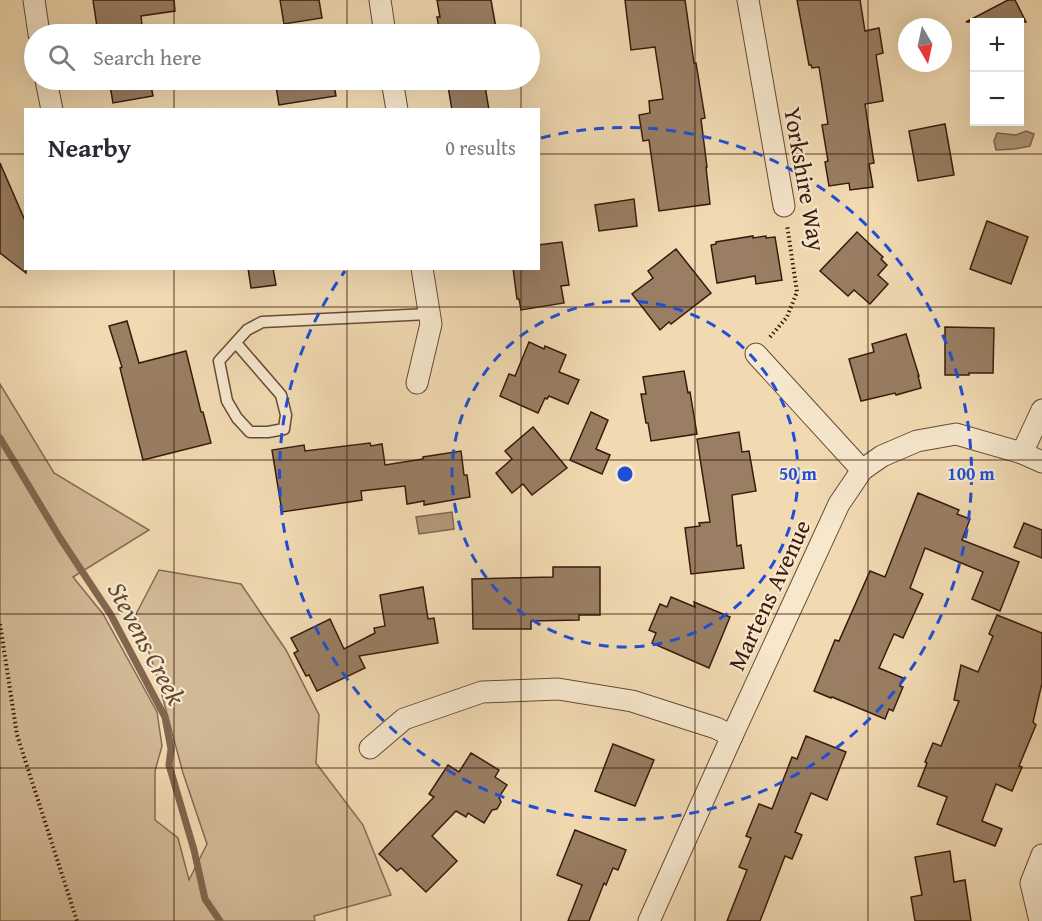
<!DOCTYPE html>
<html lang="en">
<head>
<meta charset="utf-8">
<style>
	:root { --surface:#fff; --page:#f7f7f7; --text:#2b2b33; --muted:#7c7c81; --line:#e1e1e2 }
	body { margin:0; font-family:"Gentium Book Plus",serif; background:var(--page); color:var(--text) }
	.controls { position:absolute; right:18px; top:18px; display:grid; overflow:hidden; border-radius:0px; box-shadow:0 6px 24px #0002 }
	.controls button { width:54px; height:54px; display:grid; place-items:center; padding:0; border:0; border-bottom:2px solid var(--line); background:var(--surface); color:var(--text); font:30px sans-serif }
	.compass { position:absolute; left:898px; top:18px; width:54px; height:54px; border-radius:50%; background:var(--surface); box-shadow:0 6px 24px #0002; rotate:171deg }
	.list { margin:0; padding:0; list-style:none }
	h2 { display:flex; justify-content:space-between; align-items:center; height:78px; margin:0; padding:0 24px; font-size:26px }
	h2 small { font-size:20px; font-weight:400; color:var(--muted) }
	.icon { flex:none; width:33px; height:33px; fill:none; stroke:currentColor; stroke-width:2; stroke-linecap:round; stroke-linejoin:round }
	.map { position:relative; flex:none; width:1042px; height:921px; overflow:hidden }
	.search { position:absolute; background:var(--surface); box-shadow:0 6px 24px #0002; left:24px; top:24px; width:516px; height:66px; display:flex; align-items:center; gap:15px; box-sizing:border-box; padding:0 21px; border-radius:33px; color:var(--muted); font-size:22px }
	.panel { position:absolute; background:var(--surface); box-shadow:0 6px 24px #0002; left:24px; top:108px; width:516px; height:162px; border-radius:0px }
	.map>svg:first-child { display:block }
	.green { fill:#d2b996; stroke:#866a52; stroke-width:1.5 }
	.water { fill:#b2997a; stroke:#82664e; stroke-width:1.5 }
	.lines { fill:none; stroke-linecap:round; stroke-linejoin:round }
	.stream { stroke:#82664e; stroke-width:7 }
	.building { fill:#997e63; stroke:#391a0d; stroke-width:1.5 }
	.lane-casing { stroke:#674a36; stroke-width:13 }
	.street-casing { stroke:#674a36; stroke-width:23 }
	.path { stroke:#391a0d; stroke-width:4; stroke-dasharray:1.5 3; stroke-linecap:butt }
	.lane { stroke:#f6e7cd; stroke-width:10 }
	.street { stroke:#f6e7cd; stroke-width:21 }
	.grid { fill:none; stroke:#391a0d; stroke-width:1.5; stroke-opacity:0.55 }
	.ring { fill:none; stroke:#1d4ed8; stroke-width:3; stroke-dasharray:10 8 }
	.labels { text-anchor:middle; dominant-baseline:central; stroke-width:4.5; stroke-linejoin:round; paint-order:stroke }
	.street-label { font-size:24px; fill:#391a0d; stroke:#f6e7cd }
	.water-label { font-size:26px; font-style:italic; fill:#634633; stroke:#f6e7cd }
	.centre { fill:#1d4ed8; stroke:#f6e7cd; stroke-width:3 }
	.ring-label { font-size:18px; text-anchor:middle; font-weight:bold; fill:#1d4ed8; stroke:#f6e7cd; stroke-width:4.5; stroke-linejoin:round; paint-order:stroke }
</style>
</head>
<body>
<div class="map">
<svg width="1042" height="921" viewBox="0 0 1042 921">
	<rect width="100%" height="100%" fill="#f1dab2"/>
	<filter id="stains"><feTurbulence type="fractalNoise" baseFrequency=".00333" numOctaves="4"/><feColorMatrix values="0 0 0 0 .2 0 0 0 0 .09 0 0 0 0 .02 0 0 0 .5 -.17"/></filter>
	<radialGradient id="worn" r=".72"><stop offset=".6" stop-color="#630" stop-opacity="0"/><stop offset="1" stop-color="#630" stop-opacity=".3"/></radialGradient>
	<polygon class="green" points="0,384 54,473 149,530 73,577 103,614 157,712 162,746 155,771 155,820 178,838 189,880 207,844 183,773 156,673 136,614 159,570 241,584 286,650 319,715 316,763 363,825 391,895 314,916 315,921 0,921"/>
	<g class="water">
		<polygon points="1026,131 1034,134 1030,146 1015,149 996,150 994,141 997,133 1016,135"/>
		<polygon points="452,512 454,529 419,534 416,517"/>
	</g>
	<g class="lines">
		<polyline class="stream" points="0,438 60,538 111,615 165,717 171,749 169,765 194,850 205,899 220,921"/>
	</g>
	<g class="building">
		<polygon points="93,0 174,0 175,11 141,16 143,34 98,34"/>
		<polygon points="280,0 319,0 322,18 284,24"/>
		<polygon points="437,0 491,0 497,34 440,34 437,17 440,17"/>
		<polygon points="625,0 685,0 694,63 696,63 705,118 701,119 707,167 706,167 710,204 659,211 649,140 643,141 639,115 650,113 649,101 663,99 655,47 631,50"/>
		<polygon points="797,0 860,0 865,31 879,28 883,53 876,55 883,101 865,104 874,163 869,164 873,187 850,190 849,183 829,186 825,162 828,161 822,125 828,124 819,67 812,68 811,65 809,65"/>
		<polygon points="1008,0 1015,0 1026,22 966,22"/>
		<polygon points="109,80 150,80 153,96 113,103"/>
		<polygon points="275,80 333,80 336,96 279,105"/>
		<polygon points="447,80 484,80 489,110 452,110"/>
		<polygon points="945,124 954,175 918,181 909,131"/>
		<polygon points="0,163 26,223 26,273 0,253"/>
		<polygon points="634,199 637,226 599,231 595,205"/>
		<polygon points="987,221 1028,237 1011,284 970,269"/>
		<polygon points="857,232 883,257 881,259 887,265 878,275 888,284 870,304 854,290 848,296 820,271"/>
		<polygon points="753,236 753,238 766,236 766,238 775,237 782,280 756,284 755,276 717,283 711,245 716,244 716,242"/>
		<polygon points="562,242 569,285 561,286 564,303 521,310 519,299 517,299 513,268 538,268 538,245"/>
		<polygon points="676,249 711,293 671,324 669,322 660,330 632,294 653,278 648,271"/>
		<polygon points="248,268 273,268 276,285 251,288"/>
		<polygon points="127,321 139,363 186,351 201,412 203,412 211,443 143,460 120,368 122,367 109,326"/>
		<polygon points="945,327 994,328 993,373 969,373 969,375 945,375"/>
		<polygon points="906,334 919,376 918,376 921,388 896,395 895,393 861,401 849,359 874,352 872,344"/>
		<polygon points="529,342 544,349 545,346 566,355 559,372 579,380 568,404 549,396 547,399 545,398 538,413 500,396 509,374 515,376"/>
		<polygon points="684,371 688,393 690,392 697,434 651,441 648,423 646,423 641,394 646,394 643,377"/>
		<polygon points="591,412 608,420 596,449 610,455 602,474 570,460"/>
		<polygon points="533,427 567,468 532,495 523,484 512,493 496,473 512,459 505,451"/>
		<polygon points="739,432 742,452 749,451 756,491 732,495 737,546 741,545 744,568 691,574 685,528 700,526 699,523 710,522 697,439"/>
		<polygon points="370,443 371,446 382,444 385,465 423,459 423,457 461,451 464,475 467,475 470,497 424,505 424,501 407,504 405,486 361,491 362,500 282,512 272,450 304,445 305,451"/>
		<polygon points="918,493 959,510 957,514 970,519 962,540 1019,562 1000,611 972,599 983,572 925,548 910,588 923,594 903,638 894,634 879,668 903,678 900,686 903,687 893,711 889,709 885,719 832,697 831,698 814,691 835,640 839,641 870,571 885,577"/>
		<polygon points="1024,523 1042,530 1042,558 1014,547"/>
		<polygon points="553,567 600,567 600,615 579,615 579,620 531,621 531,629 473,629 472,579 553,577"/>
		<polygon points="423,587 428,619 434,618 438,643 359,656 365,668 317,691 309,675 306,676 294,653 298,651 291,638 330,619 344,649 375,633 374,628 385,626 380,595"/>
		<polygon points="671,597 695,607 694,602 730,617 709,668 652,643 656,633 649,630 660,604 667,607"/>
		<polygon points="997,615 1042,633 1042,683 1033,722 1036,725 1019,766 1022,767 1012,791 996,784 982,821 1002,829 995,846 937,824 947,797 918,786 927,763 925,762 933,743 941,746 959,701 954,700 961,665 978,672 993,636 989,634"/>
		<polygon points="806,736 846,752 827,800 811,793 795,832 802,835 792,859 785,856 760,921 727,921 747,870 739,867 751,838 746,836 759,804 772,809 792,757 797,759"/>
		<polygon points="613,744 654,760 635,806 595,791"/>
		<polygon points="471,753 499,770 495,777 507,785 499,797 501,802 497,809 492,810 484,823 468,813 466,817 456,811 432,836 457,861 426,892 401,868 397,871 379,854 434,797 429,794 448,765 459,772"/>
		<polygon points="575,830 626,850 618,870 613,868 606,885 604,883 589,921 568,921 582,885 557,875"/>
		<polygon points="950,851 954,882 965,880 971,921 915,921 911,897 922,895 915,857"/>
	</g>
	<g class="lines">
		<defs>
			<polyline id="lane" points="236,343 281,395 286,415 284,429 268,432 250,432 237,418 227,401 219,361 247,330 262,322 429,314"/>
			<g id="street">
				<polyline points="34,0 39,34"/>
				<polyline points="380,0 385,34"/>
				<polyline points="748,0 784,206"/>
				<polyline points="46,80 52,110"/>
				<polyline points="392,80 397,110"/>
				<polyline points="756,354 862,470"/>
				<polyline points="417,383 431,324 422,268"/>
				<polyline points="1022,453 1042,410"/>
				<polyline points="370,748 404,719 482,692 558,689 632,701 716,728 732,736"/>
				<polyline points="649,921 732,736 839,504 862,470 882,456 917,441 956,434 1022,453 1042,462"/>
				<polyline points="1040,921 1031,883 1042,855"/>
			</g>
		</defs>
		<use href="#lane" class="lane-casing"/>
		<use href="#street" class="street-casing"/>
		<g class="path">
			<polyline points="770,337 787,317 797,292 787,225"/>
			<polyline points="0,624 17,735 77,921"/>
		</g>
		<use href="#lane" class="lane"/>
		<use href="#street" class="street"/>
	</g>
	<path class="grid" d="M174,0v34M347,0v34M521,0v34M695,0v921M868,0v921M174,80v30M347,80v30M521,80v30M0,154h26M538,154h504M174,268v653M347,268v653M521,268v653M0,307h1042M0,460h1042M0,614h1042M0,768h1042"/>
	<g class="ring">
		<circle cx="625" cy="474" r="173"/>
		<path d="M541 138A346 346 0 1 1 345 271"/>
	</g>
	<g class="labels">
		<g class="street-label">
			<text transform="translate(805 179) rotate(80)">Yorkshire Way</text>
			<text transform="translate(769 595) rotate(-65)">Martens Avenue</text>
		</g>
		<g class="water-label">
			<text transform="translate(147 643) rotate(62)">Stevens Creek</text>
		</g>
	</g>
	<circle cx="625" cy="474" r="9" class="centre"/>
	<g class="ring-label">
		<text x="798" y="480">50 m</text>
		<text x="971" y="480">100 m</text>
	</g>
	<rect width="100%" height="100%" filter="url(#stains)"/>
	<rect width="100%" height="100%" fill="url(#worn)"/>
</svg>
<div class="controls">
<button>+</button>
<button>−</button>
</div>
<svg class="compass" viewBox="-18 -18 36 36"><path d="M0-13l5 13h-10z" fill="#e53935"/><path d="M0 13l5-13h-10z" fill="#7c7c81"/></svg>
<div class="search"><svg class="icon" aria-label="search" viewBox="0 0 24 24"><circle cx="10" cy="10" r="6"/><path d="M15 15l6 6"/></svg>Search here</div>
<section class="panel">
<h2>Nearby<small>0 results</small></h2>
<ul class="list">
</ul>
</section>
</div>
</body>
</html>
